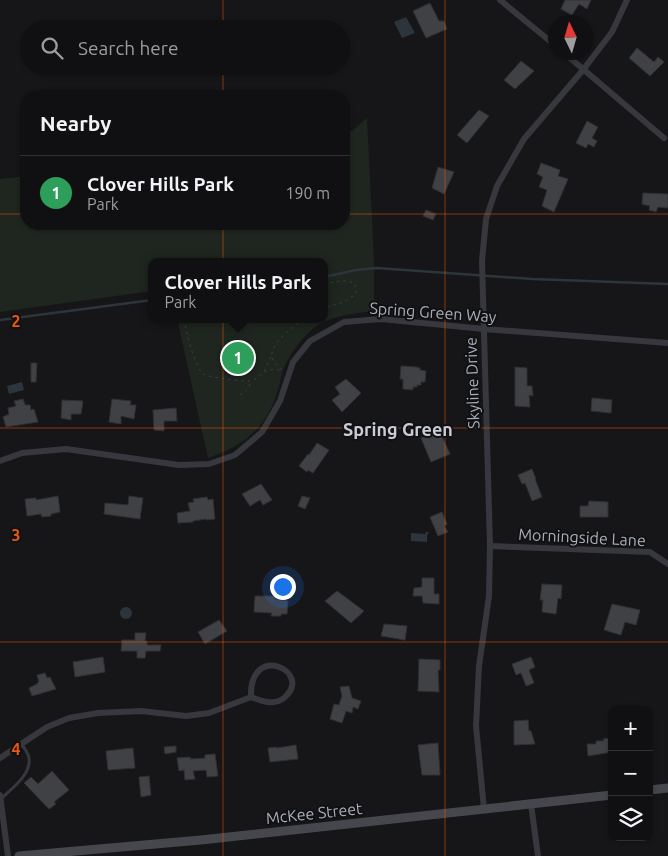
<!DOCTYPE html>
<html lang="en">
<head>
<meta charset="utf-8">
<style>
	:root { --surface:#101012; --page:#1e1e20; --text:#f1f3f6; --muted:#9c9d9f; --line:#303032; --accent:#b45309 }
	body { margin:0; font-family:Ubuntu,sans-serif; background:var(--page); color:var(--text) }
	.controls { position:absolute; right:15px; bottom:15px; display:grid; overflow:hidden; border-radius:10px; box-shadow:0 1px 4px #0004 }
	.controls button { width:45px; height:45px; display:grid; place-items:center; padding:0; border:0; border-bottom:1px solid var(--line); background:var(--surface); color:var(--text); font:25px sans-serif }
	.compass { position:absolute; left:548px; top:15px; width:45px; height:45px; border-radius:50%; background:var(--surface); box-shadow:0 1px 4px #0004; rotate:355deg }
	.you { position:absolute; left:282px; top:586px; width:18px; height:18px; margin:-12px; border:4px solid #fff; border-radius:50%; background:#1a73e8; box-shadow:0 0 0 8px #1a73e833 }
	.badge { display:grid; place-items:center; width:32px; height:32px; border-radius:50%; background:var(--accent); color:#fff; font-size:16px; font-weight:700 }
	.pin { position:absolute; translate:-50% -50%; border:2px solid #fff; box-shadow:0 1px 5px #0006 }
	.popup { position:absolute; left:148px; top:258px; width:180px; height:65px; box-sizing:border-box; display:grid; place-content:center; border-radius:10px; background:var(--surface); filter:drop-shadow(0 1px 4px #0005); font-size:16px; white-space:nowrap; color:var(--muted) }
	.popup b { font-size:19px; color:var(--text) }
	.popup::after { content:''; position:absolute; left:50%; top:100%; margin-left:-10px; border:10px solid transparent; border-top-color:var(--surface) }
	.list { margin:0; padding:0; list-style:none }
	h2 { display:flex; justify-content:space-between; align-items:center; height:65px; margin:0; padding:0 20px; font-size:21px }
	h2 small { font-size:16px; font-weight:400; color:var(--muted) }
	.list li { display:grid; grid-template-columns:32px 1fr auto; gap:15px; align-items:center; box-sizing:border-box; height:75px; padding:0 20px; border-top:1px solid var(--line) }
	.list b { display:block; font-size:19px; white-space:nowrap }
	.list p { margin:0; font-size:16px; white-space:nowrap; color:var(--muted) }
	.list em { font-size:16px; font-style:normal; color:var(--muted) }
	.icon { flex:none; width:28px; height:28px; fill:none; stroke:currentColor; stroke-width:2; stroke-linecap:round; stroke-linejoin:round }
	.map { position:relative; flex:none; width:668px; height:856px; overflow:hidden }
	.search { position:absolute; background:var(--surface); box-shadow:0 1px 4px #0004; left:20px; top:20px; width:330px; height:55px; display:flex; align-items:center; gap:12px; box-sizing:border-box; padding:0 18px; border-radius:28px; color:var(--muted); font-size:19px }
	.panel { position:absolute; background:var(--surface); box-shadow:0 1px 4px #0004; left:20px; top:90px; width:330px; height:140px; border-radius:20px }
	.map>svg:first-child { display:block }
	.green { fill:#1e261f }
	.water { fill:#2c353c }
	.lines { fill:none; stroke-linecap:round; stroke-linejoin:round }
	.stream { stroke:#2c353c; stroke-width:2.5 }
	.building { fill:#404145; stroke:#303034 }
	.path { stroke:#3d3f44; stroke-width:1; stroke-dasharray:2.5 4; stroke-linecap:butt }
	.lane { stroke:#37383d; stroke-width:3 }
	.street { stroke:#37383d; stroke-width:6 }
	.secondary { stroke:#45474d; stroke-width:9 }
	.grid { fill:none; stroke:#e8590c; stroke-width:1; stroke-opacity:0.55 }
	.labels { text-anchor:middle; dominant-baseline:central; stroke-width:4; stroke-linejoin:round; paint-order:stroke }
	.street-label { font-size:16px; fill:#a8adb8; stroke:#111113 }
	.neighbourhood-label { font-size:18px; font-weight:bold; fill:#c9ccd4; stroke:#111113 }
	.grid-label { font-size:16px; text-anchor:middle; font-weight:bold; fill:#e8590c; stroke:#111113; stroke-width:4; stroke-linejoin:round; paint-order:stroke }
</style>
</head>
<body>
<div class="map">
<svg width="668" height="856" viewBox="0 0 668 856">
	<rect width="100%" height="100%" fill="#161618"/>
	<path class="green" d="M367,118l7,142v51c-18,2 -44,5 -59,16 -14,11 -27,29 -33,46 -2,9 -4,18 -7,26 -12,32 -36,49 -67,59l-29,-131 -1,-8h146v-57h-172v29l-152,21v-133l26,-3v48h318v-92l8,-1z"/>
	<g class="water">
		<polygon points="406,17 415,33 402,38 394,22"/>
		<polygon points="22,382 24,390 9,394 7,386"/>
		<polygon points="426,532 428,532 429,533 427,535 427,542 411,541 411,533 425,534"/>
		<circle cx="126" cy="613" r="6"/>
	</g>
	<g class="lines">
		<g class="stream">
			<polyline points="324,277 356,270 377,268 533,279 668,284"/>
			<polyline points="0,320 152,300"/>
		</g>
	</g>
	<g class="building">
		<polygon points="565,0 591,0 587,9 579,4 572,15 561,9"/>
		<polygon points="430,3 439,21 444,21 447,29 426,38 413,11"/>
		<polygon points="637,48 654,62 658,57 664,62 650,76 629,58"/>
		<polygon points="521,61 534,71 515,89 504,80"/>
		<polygon points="479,110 489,116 467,143 457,135"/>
		<polygon points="587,121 598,127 592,138 597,141 594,147 588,144 586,148 576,143"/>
		<polygon points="541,163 560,170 558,176 568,179 554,212 542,206 547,190 539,187 543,177 537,174"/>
		<polygon points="438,167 454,172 444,194 432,188"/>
		<polygon points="643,193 668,194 668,208 658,207 656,212 649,210 650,206 642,204"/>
		<polygon points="426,210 436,214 433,220 423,216"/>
		<polygon points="31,363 37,363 36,382 31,382"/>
		<polygon points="401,366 416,367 420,368 420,370 426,371 425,382 421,382 421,385 417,385 417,387 413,387 413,390 403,389 403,379 400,379"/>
		<polygon points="515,367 527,368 527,386 532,386 533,396 529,395 530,407 515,406"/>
		<polygon points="346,379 361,393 342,412 332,400 340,394 335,387"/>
		<polygon points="592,398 612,400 611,413 591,411"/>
		<polygon points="23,399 25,405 30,405 31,410 34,409 38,422 6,427 3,417 9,414 8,408 16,406 14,401"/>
		<polygon points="112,399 131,401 130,405 136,405 134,419 121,416 121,424 109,422"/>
		<polygon points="62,400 83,401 81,414 71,414 71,420 61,418"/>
		<polygon points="176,408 177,421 164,421 164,431 154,430 153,410"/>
		<polygon points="439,430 450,454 431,462 421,438"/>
		<polygon points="317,443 329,450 313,473 308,470 307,472 299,466 308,454 309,455"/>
		<polygon points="532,469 536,479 535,479 542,497 532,501 525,483 522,484 518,475"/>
		<polygon points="261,484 272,500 263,505 260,500 250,506 242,494"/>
		<polygon points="58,496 60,512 51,514 51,516 42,517 41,514 27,516 25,499 36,498 36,500"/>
		<polygon points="129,496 143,498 140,519 104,514 105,503 128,505"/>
		<polygon points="302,496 310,498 305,509 298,506"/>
		<polygon points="207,497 208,500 213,499 215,519 207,520 206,519 193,521 193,522 178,523 177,513 190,511 188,503 194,502 193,499"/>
		<polygon points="589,501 608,502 608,517 580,517 580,506 588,506"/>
		<polygon points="442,512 447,524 444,526 448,532 438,536 430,517"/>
		<polygon points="422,578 434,578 434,594 439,594 439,604 423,603 422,596 413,596 414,588 422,587"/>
		<polygon points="542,584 562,585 561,599 558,598 556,614 542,612 543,600 540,600"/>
		<polygon points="337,591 364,611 351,623 325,601"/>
		<polygon points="255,596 275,596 275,599 288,601 287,614 281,614 281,616 271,616 272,613 254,612"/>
		<polygon points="612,604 640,610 636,625 625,622 621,635 604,630"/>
		<polygon points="219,620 227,631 205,644 198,632"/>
		<polygon points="384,624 407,626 405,640 381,636"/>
		<polygon points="135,633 146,633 145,641 147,641 147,645 161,645 160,651 146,651 145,658 137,658 137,651 121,651 122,640 135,640"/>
		<polygon points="103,657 105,672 75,677 73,662"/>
		<polygon points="531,657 535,667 529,670 534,683 526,686 521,673 516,675 512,664"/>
		<polygon points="419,659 440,660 440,670 438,670 439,692 418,691"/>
		<polygon points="45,673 47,678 50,677 56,689 32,696 29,688 37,684 37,683 39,682 37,675"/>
		<polygon points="349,686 352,698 361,701 358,709 353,707 352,713 346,711 342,723 330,719 334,704 339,705 342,696 340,687"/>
		<polygon points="528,720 529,731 531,731 535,744 514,745 514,721"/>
		<polygon points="611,738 612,752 588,756 587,744 596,744 596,741 604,741 603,739"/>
		<polygon points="438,743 440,775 422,775 418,745"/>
		<polygon points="296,745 298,759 270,762 268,748 276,747 277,748"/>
		<polygon points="176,746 176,752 165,754 164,747"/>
		<polygon points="133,748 135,768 108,770 106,751"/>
		<polygon points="215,754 218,776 207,777 206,770 193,771 195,779 185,780 184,770 179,771 177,758 190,757 191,759 205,758 205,755"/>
		<polygon points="52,771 69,790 54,802 56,804 49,809 24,783 31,777 38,784"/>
		<polygon points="149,776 151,795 141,797 139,777"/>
	</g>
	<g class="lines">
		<g class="path">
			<path d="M324,284c11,-2 21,-6 31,0l1,6v4l-12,8 -20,6"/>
			<path d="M185,319c-1,9 11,50 18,55 4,3 41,8 47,7 8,-1 12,-10 20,-11 3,-1 8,0 12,0"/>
			<path d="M282,370c-4,-4 -9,-8 -10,-13 -3,-13 23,-31 31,-38"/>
			<polyline points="264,371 271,357"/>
			<path d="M240,395c6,-4 10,-6 10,-14"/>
		</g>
		<path class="lane" d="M1,799c10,-10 30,-24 28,-40 0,-5 -4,-10 -7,-14"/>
		<g class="street">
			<polyline points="500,0 556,46"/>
			<polyline points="563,52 664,138"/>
			<polyline points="0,461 22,453 66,449 179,465 209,464 235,455 262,432 280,401 293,362 310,341 344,322 381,319 484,329 668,343"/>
			<polyline points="490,546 650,552 668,564"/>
			<path d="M0,758l47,-31 22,-9 29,-5 43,-2 45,5 23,-3 42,-16c10,4 23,9 33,1 31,-26 -35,-57 -33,-1"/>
			<polyline points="0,795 8,856"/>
			<polyline points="531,804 538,856"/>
			<polyline points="484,809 476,726 479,666 489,596 490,546 482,261 486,219 497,186 524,139 583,70 612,32 627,0"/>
		</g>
		<g class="secondary">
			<polyline points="649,790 668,788"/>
			<polyline points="19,856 201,840 612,795"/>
		</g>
	</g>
	<path class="grid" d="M223,0v29M445,0v856M223,66v30M0,214h26M344,214h324M223,224v632M0,428h668M0,642h668"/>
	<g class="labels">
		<g class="street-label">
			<text transform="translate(433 312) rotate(4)">Spring Green Way</text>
			<text transform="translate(472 383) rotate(-92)">Skyline Drive</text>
			<text transform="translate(582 537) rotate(3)">Morningside Lane</text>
			<text transform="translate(314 813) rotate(-6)">McKee Street</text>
		</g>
		<g class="neighbourhood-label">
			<text x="398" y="429">Spring Green</text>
		</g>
	</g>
	<g class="grid-label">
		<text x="16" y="327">2</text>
		<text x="16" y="541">3</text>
		<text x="16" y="755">4</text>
	</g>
</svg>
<div class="controls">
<button>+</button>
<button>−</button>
<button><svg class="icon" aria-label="layers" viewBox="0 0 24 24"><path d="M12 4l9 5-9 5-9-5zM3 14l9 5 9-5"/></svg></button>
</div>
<svg class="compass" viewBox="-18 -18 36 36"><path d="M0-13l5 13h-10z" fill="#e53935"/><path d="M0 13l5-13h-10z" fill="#9c9d9f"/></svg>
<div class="you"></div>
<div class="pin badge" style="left:238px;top:358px;background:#2e9e5b">1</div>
<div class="popup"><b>Clover Hills Park</b>Park</div>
<div class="search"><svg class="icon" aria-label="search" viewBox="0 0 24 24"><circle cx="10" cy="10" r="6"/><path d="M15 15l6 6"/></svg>Search here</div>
<section class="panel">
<h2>Nearby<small></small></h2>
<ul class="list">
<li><span class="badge" style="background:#2e9e5b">1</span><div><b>Clover Hills Park</b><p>Park</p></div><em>190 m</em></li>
</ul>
</section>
</div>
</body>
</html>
